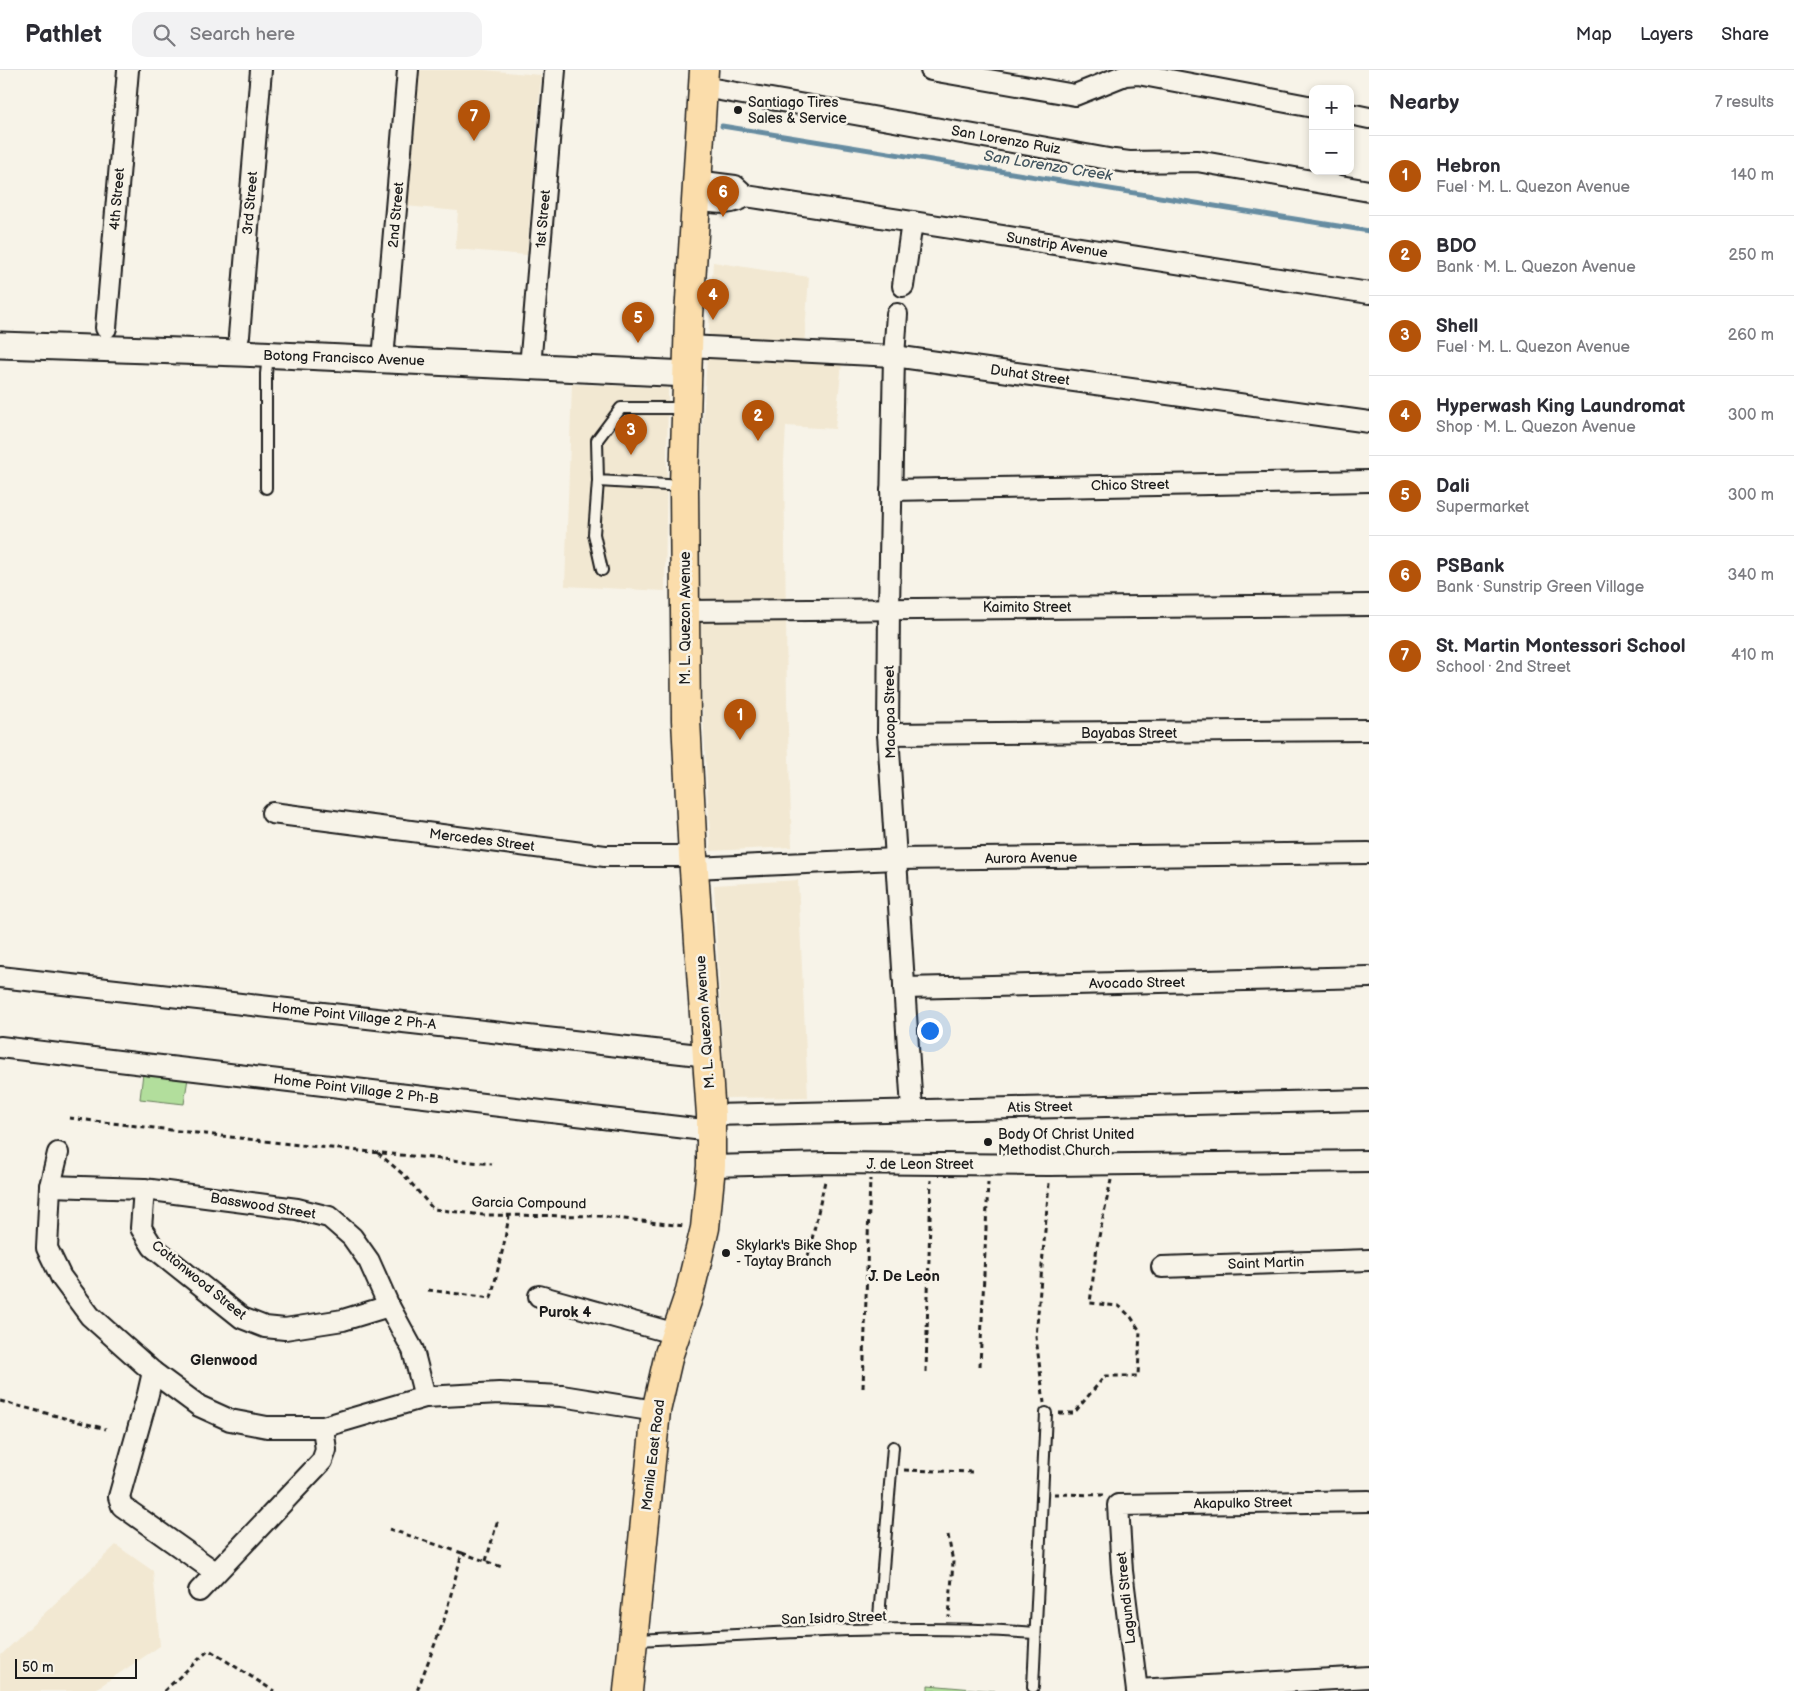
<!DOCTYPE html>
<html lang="en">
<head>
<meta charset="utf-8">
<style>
	:root { --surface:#fff; --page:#f2f2f3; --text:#2b2b33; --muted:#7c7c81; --line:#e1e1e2; --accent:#b45309 }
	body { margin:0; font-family:"Balsamiq Sans",sans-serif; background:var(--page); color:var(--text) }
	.controls { position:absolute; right:15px; top:15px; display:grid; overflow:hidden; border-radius:10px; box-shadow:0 2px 8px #0003 }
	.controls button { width:45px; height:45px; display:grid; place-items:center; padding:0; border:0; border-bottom:1px solid var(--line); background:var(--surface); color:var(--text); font:25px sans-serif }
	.scale { position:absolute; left:15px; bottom:12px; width:122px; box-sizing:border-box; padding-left:5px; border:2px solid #1c1c1c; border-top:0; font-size:14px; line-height:18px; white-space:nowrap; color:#1c1c1c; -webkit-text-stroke:4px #f7f3e8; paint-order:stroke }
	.you { position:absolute; left:929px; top:960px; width:18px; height:18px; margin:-12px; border:4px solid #fff; border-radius:50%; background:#1a73e8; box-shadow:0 0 0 8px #1a73e833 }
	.badge { display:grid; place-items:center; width:32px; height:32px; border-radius:50%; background:var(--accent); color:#fff; font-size:16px; font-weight:700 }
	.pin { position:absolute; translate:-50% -41px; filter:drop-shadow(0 1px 2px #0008) }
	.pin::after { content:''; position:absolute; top:26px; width:18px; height:15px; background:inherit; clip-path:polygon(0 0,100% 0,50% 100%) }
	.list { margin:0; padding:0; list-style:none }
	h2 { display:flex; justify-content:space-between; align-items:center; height:65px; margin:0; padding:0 20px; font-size:21px }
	h2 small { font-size:16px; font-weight:400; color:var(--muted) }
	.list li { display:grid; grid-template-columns:32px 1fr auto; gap:15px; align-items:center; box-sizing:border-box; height:80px; padding:0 20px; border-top:1px solid var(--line) }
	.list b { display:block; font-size:19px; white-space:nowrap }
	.list p { margin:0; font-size:16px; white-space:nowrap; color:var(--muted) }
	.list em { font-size:16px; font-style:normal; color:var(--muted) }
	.icon { flex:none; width:28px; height:28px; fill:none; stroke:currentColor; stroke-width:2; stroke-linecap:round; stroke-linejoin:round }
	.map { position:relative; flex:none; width:1369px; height:1621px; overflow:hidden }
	header { display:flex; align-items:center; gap:30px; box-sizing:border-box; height:70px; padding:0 25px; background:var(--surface); border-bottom:1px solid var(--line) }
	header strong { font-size:24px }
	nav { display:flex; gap:28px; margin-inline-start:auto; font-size:18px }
	.search { width:350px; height:45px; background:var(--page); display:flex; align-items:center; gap:12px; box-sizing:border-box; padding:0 18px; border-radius:15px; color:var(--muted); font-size:19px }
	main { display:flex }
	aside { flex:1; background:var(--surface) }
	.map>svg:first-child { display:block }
	.built { fill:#f2e8d2 }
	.green { fill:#b2de9c; stroke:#677d5c }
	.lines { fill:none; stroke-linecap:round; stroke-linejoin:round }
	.stream { stroke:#668ca1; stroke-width:5 }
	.service-casing { stroke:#1c1c1c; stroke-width:14 }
	.minor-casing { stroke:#1c1c1c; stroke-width:24 }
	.tertiary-casing { stroke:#1c1c1c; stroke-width:29 }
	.primary-casing { stroke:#1c1c1c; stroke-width:31 }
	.path { stroke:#1c1c1c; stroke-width:3; stroke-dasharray:5 4; stroke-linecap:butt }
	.service { stroke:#f7f3e8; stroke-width:10 }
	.minor { stroke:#f7f3e8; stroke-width:20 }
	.tertiary { stroke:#f7f3e8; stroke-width:25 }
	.primary { stroke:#fbddab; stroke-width:28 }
	.poi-dot { fill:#1c1c1c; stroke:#f7f3e8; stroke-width:2 }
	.labels { text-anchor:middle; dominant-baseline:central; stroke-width:5; stroke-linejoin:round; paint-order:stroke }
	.poi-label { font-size:14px; fill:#1c1c1c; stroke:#f7f3e8; text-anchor:start }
	.street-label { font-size:14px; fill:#1c1c1c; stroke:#f7f3e8 }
	.water-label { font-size:15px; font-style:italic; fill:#41545e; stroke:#f7f3e8 }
	.neighbourhood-label { font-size:15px; font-weight:bold; fill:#1c1c1c; stroke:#f7f3e8 }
</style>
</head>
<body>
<header>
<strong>Pathlet</strong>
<div class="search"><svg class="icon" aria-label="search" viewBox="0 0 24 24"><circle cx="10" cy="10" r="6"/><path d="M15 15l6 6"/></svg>Search here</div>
<nav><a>Map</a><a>Layers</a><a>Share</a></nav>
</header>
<main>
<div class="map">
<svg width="1369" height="1621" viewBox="0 0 1369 1621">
	<rect width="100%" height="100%" fill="#f7f3e8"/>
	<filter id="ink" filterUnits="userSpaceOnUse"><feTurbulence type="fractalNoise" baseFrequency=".02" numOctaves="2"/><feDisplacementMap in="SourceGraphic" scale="10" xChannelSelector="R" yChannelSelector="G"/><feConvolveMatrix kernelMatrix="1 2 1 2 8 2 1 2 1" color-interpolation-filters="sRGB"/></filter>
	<g filter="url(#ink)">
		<g class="built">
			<polygon points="417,0 483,0 541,5 527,185 455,179 458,141 406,136"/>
			<polygon points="713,192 809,207 803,290 842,293 835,359 786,356 784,391 787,630 792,777 711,781 702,630 698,527 701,382"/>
			<polygon points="572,314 668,318 665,521 565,516"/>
			<polygon points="798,810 808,1027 725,1028 714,815"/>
			<polygon points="116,1475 153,1501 160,1576 93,1621 0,1621 0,1586"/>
		</g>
		<g class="green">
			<polygon points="143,1003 188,1008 184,1034 140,1029"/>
			<polygon points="928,1615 995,1621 928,1621"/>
		</g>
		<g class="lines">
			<polyline class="stream" points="722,56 1369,161"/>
			<defs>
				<g id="service">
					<polyline points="598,411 594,464 602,500"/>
					<polyline points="684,416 598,411 597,370 621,338 685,338"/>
					<polyline points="266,418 266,304 268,285"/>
					<polyline points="878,1559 893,1377"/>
					<path d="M634,1570c133,-6 267,-17 401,-7"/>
					<polyline points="1033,1617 1046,1343"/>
				</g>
				<g id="minor">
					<polyline points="931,0 1075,25 1125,5 1138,4 1313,37"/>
					<polyline points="703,17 1114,90 1129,92 1197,91 1369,121"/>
					<polyline points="1350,44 1369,48"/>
					<polyline points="696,111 735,116 746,126"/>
					<polyline points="746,126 1369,223"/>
					<path d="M695,130c20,2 34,7 51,-4"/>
					<polyline points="903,216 912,152"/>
					<polyline points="897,244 894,286 889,538 888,664 912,1039"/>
					<polyline points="106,258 128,0"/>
					<polyline points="239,266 261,0"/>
					<polyline points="688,276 894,286 1369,352"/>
					<polyline points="383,289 408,0"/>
					<polyline points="530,297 555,0"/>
					<polyline points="891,420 1369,411"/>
					<polyline points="685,541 1369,535"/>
					<polyline points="888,664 1369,660"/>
					<polyline points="272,743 605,786 693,786"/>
					<polyline points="694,798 896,789 1369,783"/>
					<polyline points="0,907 708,986"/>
					<polyline points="904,918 1369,907"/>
					<polyline points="0,977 712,1061"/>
					<polyline points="711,1045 1369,1030"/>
					<polyline points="58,1083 50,1116 47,1178 61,1207 90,1246 153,1302 199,1336 230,1350 267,1357 323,1357 425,1327 499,1323 562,1326 656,1341"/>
					<polyline points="711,1096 829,1093 1050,1095 1369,1091"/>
					<polyline points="50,1116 144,1119 297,1139 329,1147 352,1167 369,1191 389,1236 413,1280 425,1327"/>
					<polyline points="144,1119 141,1158 153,1177 242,1248 265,1257 285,1259 343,1250 389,1236"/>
					<polyline points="1162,1197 1369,1190"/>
					<polyline points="539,1226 676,1264"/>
					<polyline points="153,1302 148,1324 119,1427 122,1436 215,1502"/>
					<polyline points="199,1521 322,1391 326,1380 323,1357"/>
					<polyline points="1137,1620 1369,1607"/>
					<polyline points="1137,1621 1122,1501 1118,1435 1369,1431"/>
				</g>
				<polyline id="tertiary" points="0,275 239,283 688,304"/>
				<polyline id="primary" points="628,1621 656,1341 669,1284 689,1225 705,1158 711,1096 711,1045 693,786 686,650 685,541 684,416 689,246 704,0"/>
			</defs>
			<use href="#service" class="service-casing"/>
			<use href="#minor" class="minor-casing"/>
			<use href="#tertiary" class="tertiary-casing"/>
			<use href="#primary" class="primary-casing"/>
			<g class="path">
				<polyline points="69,1048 290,1074 492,1094"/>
				<polyline points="378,1083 405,1106 433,1139 483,1145 599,1146 684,1156"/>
				<polyline points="808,1187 825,1111"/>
				<polyline points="428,1220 491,1228 504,1174 509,1146"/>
				<polyline points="980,1296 988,1112"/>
				<polyline points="926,1302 931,1110"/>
				<polyline points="863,1318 870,1109"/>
				<polyline points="0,1331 106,1359"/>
				<polyline points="1044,1333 1036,1267 1049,1113"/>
				<polyline points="1059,1343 1074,1343 1105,1306 1138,1306 1140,1261 1131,1247 1119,1236 1090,1233 1097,1176 1111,1110"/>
				<polyline points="904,1400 973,1402"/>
				<polyline points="1054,1424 1105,1425"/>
				<polyline points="389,1459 462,1483 444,1550 417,1621"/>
				<polyline points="948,1465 953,1492 949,1547"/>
				<polyline points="462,1483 502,1497"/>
				<polyline points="486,1491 498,1449"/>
				<polyline points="164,1621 209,1580 274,1621"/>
			</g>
			<use href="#service" class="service"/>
			<use href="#minor" class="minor"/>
			<use href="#tertiary" class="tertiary"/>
			<use href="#primary" class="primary"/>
		</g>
	</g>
	<g class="poi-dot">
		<circle cx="738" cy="40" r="5"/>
		<circle cx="988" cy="1072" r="5"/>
		<circle cx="726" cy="1183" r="5"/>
	</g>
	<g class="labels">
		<g class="poi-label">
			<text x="748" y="32">Santiago Tires<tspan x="748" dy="16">Sales &amp; Service</tspan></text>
			<text x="998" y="1064">Body Of Christ United<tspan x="998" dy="16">Methodist Church</tspan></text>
			<text x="736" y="1175">Skylark's Bike Shop<tspan x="736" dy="16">- Taytay Branch</tspan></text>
		</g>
		<g class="street-label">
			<text transform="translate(1006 70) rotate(10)">San Lorenzo Ruiz</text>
			<text transform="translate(117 129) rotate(-85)">4th Street</text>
			<text transform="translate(250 133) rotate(-85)">3rd Street</text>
			<text transform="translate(396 145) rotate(-85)">2nd Street</text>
			<text transform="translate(543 149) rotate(-85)">1st Street</text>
			<text transform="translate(1057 175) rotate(9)">Sunstrip Avenue</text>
			<text transform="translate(344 288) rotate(2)">Botong Francisco Avenue</text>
			<text transform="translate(1030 305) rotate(8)">Duhat Street</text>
			<text transform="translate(1130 415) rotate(-1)">Chico Street</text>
			<text x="1027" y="537">Kaimito Street</text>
			<text transform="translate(685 548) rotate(-90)">M. L. Quezon Avenue</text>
			<text transform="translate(890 642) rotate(-91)">Macopa Street</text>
			<text x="1129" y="663">Bayabas Street</text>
			<text transform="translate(482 770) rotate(7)">Mercedes Street</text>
			<text transform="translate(1031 788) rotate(-1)">Aurora Avenue</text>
			<text transform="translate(1137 913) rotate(-1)">Avocado Street</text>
			<text transform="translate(354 946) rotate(6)">Home Point Village 2 Ph-A</text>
			<text transform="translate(705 952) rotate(-94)">M. L. Quezon Avenue</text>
			<text transform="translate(356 1019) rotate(7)">Home Point Village 2 Ph-B</text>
			<text transform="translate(1040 1037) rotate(-1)">Atis Street</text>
			<text x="920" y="1094">J. de Leon Street</text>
			<text transform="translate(529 1133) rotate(1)">Garcia Compound</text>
			<text transform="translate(263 1136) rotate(9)">Basswood Street</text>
			<text transform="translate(1266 1193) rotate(-2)">Saint Martin</text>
			<text transform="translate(199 1210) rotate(39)">Cottonwood Street</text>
			<text transform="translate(653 1385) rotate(-83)">Manila East Road</text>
			<text transform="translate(1243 1433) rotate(-1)">Akapulko Street</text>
			<text transform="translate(1126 1528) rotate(-96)">Lagundi Street</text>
			<text transform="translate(834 1548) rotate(-2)">San Isidro Street</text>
		</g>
		<g class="water-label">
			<text transform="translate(1048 96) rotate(9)">San Lorenzo Creek</text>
		</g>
		<g class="neighbourhood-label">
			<text x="904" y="1206">J. De Leon</text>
			<text x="565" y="1242">Purok 4</text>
			<text x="224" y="1290">Glenwood</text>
		</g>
	</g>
</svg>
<div class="controls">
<button>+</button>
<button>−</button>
</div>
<div class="scale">50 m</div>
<div class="you"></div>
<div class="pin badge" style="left:740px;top:670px">1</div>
<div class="pin badge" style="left:758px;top:371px">2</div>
<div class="pin badge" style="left:631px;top:385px">3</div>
<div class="pin badge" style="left:713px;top:250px">4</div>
<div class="pin badge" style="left:638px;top:273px">5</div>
<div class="pin badge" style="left:723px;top:147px">6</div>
<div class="pin badge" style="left:474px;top:71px">7</div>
</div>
<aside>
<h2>Nearby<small>7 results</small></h2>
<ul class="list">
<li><span class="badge">1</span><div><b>Hebron</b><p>Fuel · M. L. Quezon Avenue</p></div><em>140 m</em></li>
<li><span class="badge">2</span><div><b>BDO</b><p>Bank · M. L. Quezon Avenue</p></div><em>250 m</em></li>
<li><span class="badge">3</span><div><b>Shell</b><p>Fuel · M. L. Quezon Avenue</p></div><em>260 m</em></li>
<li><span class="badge">4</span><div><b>Hyperwash King Laundromat</b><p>Shop · M. L. Quezon Avenue</p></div><em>300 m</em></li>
<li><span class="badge">5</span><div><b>Dali</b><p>Supermarket</p></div><em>300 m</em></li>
<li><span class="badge">6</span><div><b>PSBank</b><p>Bank · Sunstrip Green Village</p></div><em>340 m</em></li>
<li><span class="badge">7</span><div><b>St. Martin Montessori School</b><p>School · 2nd Street</p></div><em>410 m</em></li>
</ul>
</aside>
</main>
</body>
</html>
